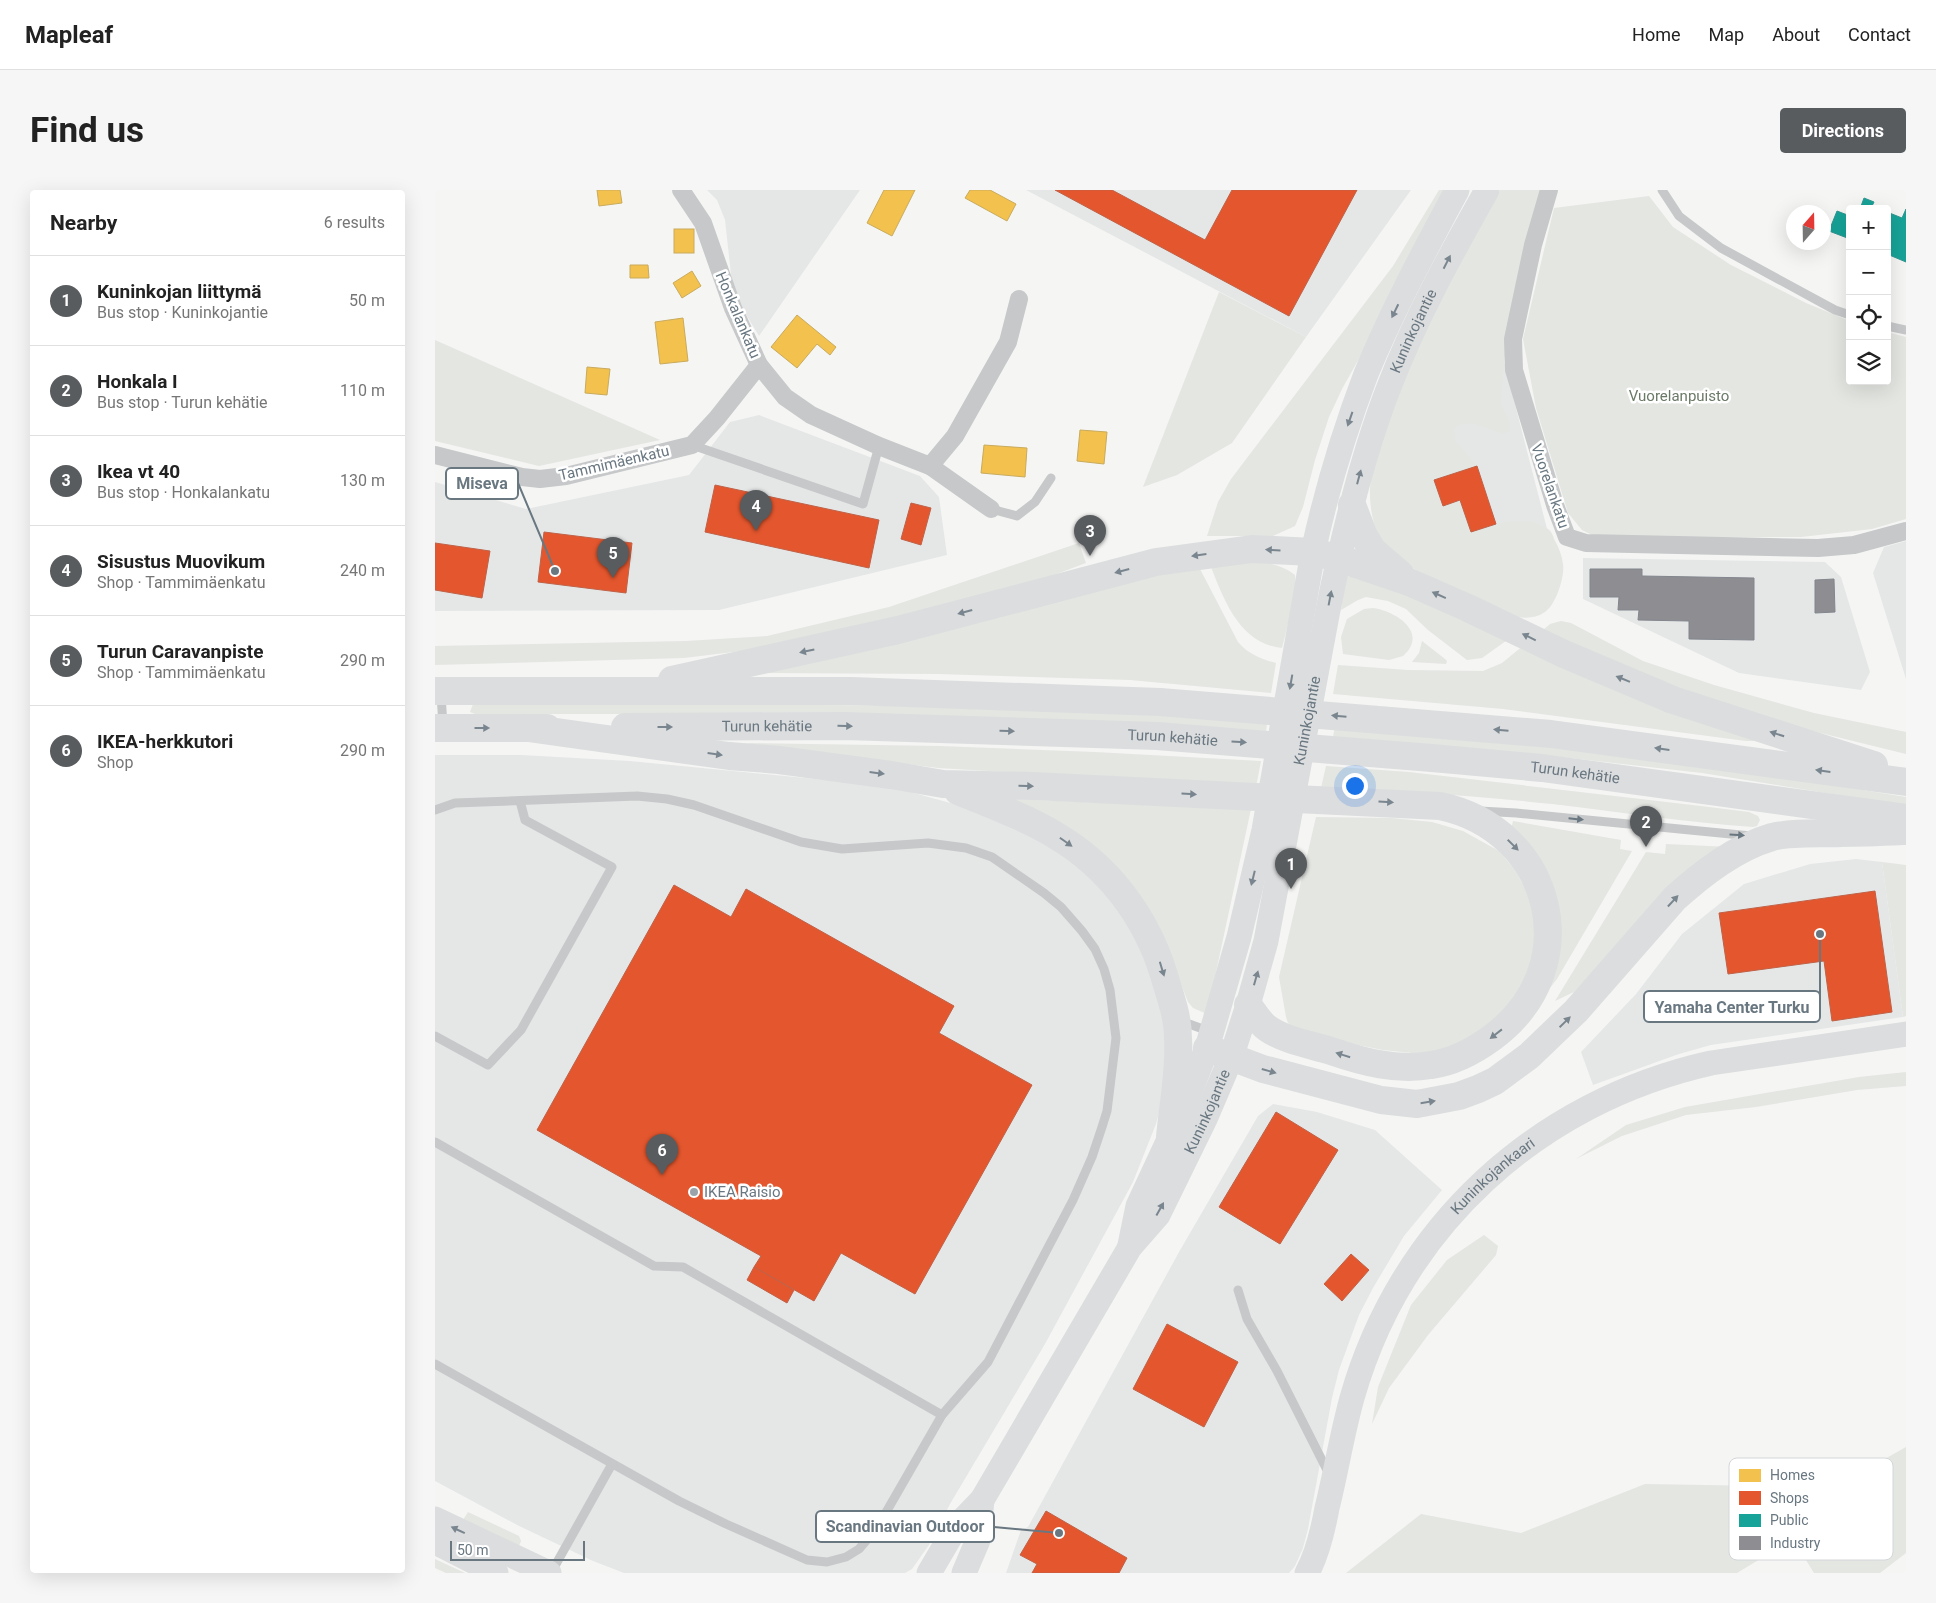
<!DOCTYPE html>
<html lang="en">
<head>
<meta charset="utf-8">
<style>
	:root { --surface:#fff; --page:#f6f6f6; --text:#222; --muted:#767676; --line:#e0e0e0; --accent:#585c5f }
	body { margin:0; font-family:Roboto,sans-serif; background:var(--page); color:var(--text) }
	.controls { position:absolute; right:15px; top:15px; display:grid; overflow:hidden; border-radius:5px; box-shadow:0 5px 20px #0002 }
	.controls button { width:45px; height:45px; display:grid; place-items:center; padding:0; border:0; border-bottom:1px solid var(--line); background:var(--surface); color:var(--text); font:25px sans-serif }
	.compass { position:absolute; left:1351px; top:15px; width:45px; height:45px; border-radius:50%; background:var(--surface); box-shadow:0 5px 20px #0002; rotate:20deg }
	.scale { position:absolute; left:15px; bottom:12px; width:135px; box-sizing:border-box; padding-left:5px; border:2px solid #697781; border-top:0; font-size:14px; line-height:18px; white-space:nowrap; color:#697781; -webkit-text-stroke:4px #fff; paint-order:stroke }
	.you { position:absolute; left:919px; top:595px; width:18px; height:18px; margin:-12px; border:4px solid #fff; border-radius:50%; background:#1a73e8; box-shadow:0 0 0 8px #1a73e833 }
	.badge { display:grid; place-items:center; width:32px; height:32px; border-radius:50%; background:var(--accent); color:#fff; font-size:16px; font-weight:700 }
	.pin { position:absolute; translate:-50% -41px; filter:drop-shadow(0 1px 2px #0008) }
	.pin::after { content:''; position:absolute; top:26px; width:18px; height:15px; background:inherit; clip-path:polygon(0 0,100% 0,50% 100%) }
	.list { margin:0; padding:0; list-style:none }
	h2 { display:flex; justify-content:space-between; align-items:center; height:65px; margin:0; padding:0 20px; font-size:21px }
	h2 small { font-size:16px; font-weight:400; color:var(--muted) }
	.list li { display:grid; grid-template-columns:32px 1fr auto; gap:15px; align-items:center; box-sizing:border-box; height:90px; padding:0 20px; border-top:1px solid var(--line) }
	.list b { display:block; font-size:19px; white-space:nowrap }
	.list p { margin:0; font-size:16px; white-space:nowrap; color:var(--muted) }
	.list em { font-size:16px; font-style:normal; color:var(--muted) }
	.icon { flex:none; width:28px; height:28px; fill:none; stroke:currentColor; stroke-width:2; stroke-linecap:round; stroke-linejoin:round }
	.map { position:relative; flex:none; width:1471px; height:1383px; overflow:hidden; border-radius:5px }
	header { display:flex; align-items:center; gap:30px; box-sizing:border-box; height:70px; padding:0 25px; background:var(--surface); border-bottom:1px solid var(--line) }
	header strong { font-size:24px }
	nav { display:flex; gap:28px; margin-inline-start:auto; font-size:18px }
	.intro { display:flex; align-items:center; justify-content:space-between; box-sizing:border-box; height:120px; padding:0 30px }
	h1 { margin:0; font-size:35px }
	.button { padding:12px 22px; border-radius:5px; background:var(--accent); color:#fff; font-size:18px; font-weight:700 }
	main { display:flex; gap:30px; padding:0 30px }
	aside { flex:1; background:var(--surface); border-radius:5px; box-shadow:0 5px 20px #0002 }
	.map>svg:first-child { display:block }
	.built { fill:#e5e7e7 }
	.green { fill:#e4e6e2 }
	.homes { fill:#f2c14e; stroke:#c9ab5d }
	.shops { fill:#e4572e; stroke:#bf6147 }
	.public { fill:#17a398; stroke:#309691 }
	.industry { fill:#8d8d92; stroke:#82868d }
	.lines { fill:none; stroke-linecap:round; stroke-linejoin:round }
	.lane { stroke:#c6c8c9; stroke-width:9 }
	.street { stroke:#c6c8c9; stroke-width:18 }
	.secondary { stroke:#dcddde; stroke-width:25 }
	.highway { stroke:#dcddde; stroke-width:28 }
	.oneway { fill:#7a868f }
	.oneway2 { fill:#697781 }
	.poi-dot { fill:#9aa3a9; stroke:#fff; stroke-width:2 }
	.labels { text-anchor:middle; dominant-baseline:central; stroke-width:5; stroke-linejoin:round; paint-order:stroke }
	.street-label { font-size:15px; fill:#697781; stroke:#fff }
	.park-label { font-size:15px; fill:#6b7967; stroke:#fff }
	.poi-label { font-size:15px; fill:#697781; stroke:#fff; text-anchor:start }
	.key { fill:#fff; stroke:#d2d6d9; stroke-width:1 }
	.key-label { font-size:14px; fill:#697781 }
	.leader { fill:none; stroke:#697781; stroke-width:2 }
	.callout-dot { fill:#697781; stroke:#fff; stroke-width:2 }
	.callout { fill:#fff; stroke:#697781; stroke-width:2 }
	.callout-label { font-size:16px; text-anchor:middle; font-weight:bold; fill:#697781 }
</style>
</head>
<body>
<header>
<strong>Mapleaf</strong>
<nav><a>Home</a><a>Map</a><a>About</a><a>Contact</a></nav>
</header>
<div class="intro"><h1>Find us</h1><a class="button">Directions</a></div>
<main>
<aside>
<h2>Nearby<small>6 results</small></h2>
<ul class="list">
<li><span class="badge">1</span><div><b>Kuninkojan liittymä</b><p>Bus stop · Kuninkojantie</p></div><em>50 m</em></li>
<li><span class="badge">2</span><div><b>Honkala I</b><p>Bus stop · Turun kehätie</p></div><em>110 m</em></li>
<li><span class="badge">3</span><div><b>Ikea vt 40</b><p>Bus stop · Honkalankatu</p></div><em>130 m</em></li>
<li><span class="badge">4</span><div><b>Sisustus Muovikum</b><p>Shop · Tammimäenkatu</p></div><em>240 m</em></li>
<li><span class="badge">5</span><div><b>Turun Caravanpiste</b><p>Shop · Tammimäenkatu</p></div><em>290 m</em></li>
<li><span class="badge">6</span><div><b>IKEA-herkkutori</b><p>Shop</p></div><em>290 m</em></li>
</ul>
</aside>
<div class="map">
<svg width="1471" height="1383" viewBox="0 0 1471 1383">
	<rect width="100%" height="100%" fill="#f5f5f4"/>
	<g class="built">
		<polygon points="272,0 425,0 324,146 298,103 290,30 282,10"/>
		<polygon points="591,0 976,0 871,147"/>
		<polygon points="1065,156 1118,362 998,339 986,255"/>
		<polygon points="324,225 485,286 504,307 512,365 284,420 0,421 0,292 91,319 254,285 295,232"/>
		<polygon points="1471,351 1471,489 1438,383 1449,357"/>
		<polygon points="1148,368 1390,372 1406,387 1435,482 1426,500 1304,483 1148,409"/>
		<polygon points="0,565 87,565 195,571 453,596 523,615 620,654 688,718 733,828 728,908 721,934 698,992 610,1154 515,1314 494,1355 477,1379 470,1383 189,1383 158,1371 84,1336 0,1291"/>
		<polygon points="1421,669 1447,672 1468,827 1276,855 1244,864 1158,895 1146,862 1201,804 1247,744 1309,694 1375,674"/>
		<polygon points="838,914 882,922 940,940 1007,1000 969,1046 938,1098 924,1125 904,1180 897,1208 873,1339 868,1358 860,1376 854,1383 571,1383 586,1340 593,1337 744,1062 823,926"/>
	</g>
	<g class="green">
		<polygon points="1004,0 1013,0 944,133 907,199 894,227 880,270 868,317 860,336 838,346 772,346 783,312 796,289 958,76"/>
		<path d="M1065,0h42l-35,141 -6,71c2,10 11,19 9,29l-7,3c-16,-5 -35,-17 -49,-6l1,12 22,26 -43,14 9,26 17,-6 11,32c25,-8 53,-19 77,-3 3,2 5,6 6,10 4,7 8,16 9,25 2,12 -7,41 -18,48 -12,8 -24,6 -37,3l-108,-53c-23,-16 -31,-47 -30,-74 1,-17 8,-35 13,-51 25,-89 71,-168 117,-247z"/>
		<polygon points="1214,6 1238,37 1296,75 1371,113 1415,131 1415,191 1452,191 1452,142 1471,147 1471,329 1437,339 1366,347 1163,348 1147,340 1133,323 1101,218 1088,149 1119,18"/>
		<polygon points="784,102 871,147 797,253 742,285 708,297"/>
		<polygon points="0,150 225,250 104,276 0,251"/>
		<polygon points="644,353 651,373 573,402 332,458 249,468 0,475 0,456 251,451 332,446 454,417"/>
		<path d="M799,371c22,1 43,0 61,14l1,17 -14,56c-42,-4 -58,-48 -71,-81z"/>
		<path d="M765,379l38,73c10,12 23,17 38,21l-5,30 -141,-13 -192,-6 -173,-1 378,-98z"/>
		<polygon points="916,386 932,389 1075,448 1047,468 1032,470 993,440 971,419 953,411 931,407 923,410 906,420 910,387"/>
		<path d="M938,418c23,3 56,25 30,48l-14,4 -46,-6 -2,-17 6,-18 17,-10z"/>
		<polygon points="1126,431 1136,433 1208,471 1279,495 1379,523 1471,542 1471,564 1353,535 1243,499 1107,441 1115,434"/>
		<polygon points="987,451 1010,469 1012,471 1011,474 977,472 984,463"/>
		<polygon points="1089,455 1324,551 1311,551 1068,519 898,504 903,475 973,480 1048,481 1067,473"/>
		<path d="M38,514c204,1 407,-2 611,7 61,3 122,8 183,11l-1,12 -458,-20h-333l-5,-2z"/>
		<polygon points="900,536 1110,556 1378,592 1471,607 1471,616 1267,583 1108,565 898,547"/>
		<polygon points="309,553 505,556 660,562 826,571 821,597 503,578"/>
		<path d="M891,576l83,6 292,34 48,6 9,4 2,4 -3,6 -4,1c-68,-5 -134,-15 -201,-23 -77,-8 -153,-14 -231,-16z"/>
		<polygon points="576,609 816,619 772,824 758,818 753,812 723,734"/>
		<polygon points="881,627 957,628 997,632 1028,641 1064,661 1080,680 1095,707 1099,729 1100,757 1095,783 1081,810 1042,845 999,863 977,863 948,860 913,853 859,838 853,833 851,827 844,787"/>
		<polygon points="1078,631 1186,650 1185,659 1197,661 1122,789 1110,804 1119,780 1076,640"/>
		<polygon points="1231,654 1295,657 1221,713 1139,802 1120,811 1211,662 1230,664"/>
		<polygon points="1447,672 1471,675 1471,826 1468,827"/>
		<polygon points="1471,882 1471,896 1422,900 1321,917 1251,925 1187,946 1141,969 1191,935 1250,917 1424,887"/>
		<polygon points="1049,1045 1063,1056 1061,1065 993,1145 954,1198 937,1234 943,1197 976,1115 1012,1070"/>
		<polygon points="1471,1257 1471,1363 1445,1383 1379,1383 1358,1349 1302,1383 911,1383 986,1324 1086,1343 1210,1294 1400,1297"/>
		<polygon points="33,1322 84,1346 86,1351 82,1361 28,1330"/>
		<polygon points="0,1369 30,1383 11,1383 0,1378"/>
	</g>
	<g class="homes">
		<polygon points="162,0 185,0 187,13 164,16"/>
		<polygon points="449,0 480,0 457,46 432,33"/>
		<polygon points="535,0 555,0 581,14 572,31 530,8"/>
		<rect x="239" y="39" width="20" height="24"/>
		<polygon points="195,75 213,75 214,88 195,88"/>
		<polygon points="257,81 266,96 247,108 238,93"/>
		<polygon points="362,125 401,157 395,165 382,154 362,178 336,157"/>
		<polygon points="248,128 253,171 225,174 220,132"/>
		<polygon points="152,177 175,179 172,205 150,203"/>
		<polygon points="645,240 672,242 669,274 642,271"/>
		<polygon points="549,255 592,258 590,287 546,283"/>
	</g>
	<g class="shops">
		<polygon points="620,0 677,0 770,50 797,0 922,0 854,126"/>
		<polygon points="1042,276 1061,334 1036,342 1025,310 1008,316 999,290"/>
		<polygon points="280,295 444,330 434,378 270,342"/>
		<polygon points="476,313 496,318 486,355 466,349"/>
		<polygon points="109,342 197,353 191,403 103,392"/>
		<polygon points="0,353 55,361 47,408 0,400"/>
		<polygon points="239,695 296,727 311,699 519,816 504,843 597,895 480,1104 406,1063 379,1111 319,1077 326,1066 102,940"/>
		<polygon points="1440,701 1457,822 1397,831 1389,771 1293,784 1284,723"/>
		<polygon points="841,922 903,960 845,1054 784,1017"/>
		<polygon points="916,1064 934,1080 907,1111 889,1094"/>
		<polygon points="319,1077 359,1100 352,1113 312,1090"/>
		<polygon points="732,1134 803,1172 769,1237 698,1199"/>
		<polygon points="611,1321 692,1368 684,1383 597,1383 602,1374 585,1365"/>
	</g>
	<g class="public">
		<polygon points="1429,8 1439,12 1437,16 1445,19 1425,19"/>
		<polygon points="1471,19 1471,72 1452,64 1452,22 1467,28"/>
		<polygon points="1402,21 1415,26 1415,49 1394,41"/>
	</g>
	<g class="industry">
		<polygon points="1155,379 1207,379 1207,386 1319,388 1319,450 1254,449 1254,431 1203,430 1204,420 1183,420 1184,407 1155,407"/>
		<polygon points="1399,389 1400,422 1380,423 1380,390"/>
	</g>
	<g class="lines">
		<g class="lane">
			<polyline points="1227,0 1244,26 1286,58 1400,120 1415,125"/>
			<polyline points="1452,136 1471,140"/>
			<polyline points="257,255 428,314 444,256"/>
			<polyline points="556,319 582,326 600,312 616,288"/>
			<polyline points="6,504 8,536"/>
			<polyline points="0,620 20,613 202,606 232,609 259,615 366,652 407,659 493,653 531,658 557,667 609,703 626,717 647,741 660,759 669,779 675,800 681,848 672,921 667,937 657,967 638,1010 596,1090 553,1172 507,1225 442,1338 424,1359 411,1367 392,1372 372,1370 291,1334 244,1311 0,1174"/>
			<polyline points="1045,621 1081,623 1316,646"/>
			<polyline points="746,831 776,842"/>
			<polyline points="0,846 53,875 86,840 177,677 90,630 85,611"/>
			<polyline points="0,952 219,1076 248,1077 507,1225"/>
			<polyline points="803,1100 812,1129 842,1181 894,1284"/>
			<polyline points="116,1383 177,1274"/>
		</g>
		<g class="street">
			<polyline points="246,0 268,33 298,118 324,175 350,207 376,225 444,256 495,276 556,319"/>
			<polyline points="1114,0 1098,55 1078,149 1079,180 1120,315 1132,347 1151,353 1383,358 1419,355 1471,341"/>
			<polyline points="0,265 87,287 105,289 131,286 257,255 282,228 324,175"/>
			<polyline points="495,276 520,246 573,152 584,109"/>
		</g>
		<g class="secondary">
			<path d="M695,1055l8,-39 46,-99 23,-59 32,-111 25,-107 49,-278c13,-60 31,-120 53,-178 26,-63 59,-124 91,-184"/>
			<polyline points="0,1329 114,1383"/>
			<polyline points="0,1352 61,1383"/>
			<path id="s1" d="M494,1383l27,-46 26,-27 148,-253 28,-32 47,-96 26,-61 17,-53 18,-64 62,-331c15,-75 33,-151 61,-223 26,-68 62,-133 98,-197"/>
			<polyline points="529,1383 543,1350 547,1310"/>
			<path id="s2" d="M872,1383c11,-20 16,-43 20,-65 9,-36 15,-74 25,-110 49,-172 185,-296 359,-335l195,-29"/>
		</g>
		<g class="highway">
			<polyline points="917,315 929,346 938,361 965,384"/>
			<polyline points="237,490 463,440 721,372 817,359 878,362 903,368 974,392 1033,418 1129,464 1238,510 1439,575"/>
			<polyline points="0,501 416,501 725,512 1116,544 1471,592"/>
			<path id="s3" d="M190,537l220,-1 312,10 275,22 110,10 364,50"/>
			<polyline points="0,538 112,538"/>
			<path d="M93,538l201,28 50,4 112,15 52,9 90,2 407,20c114,24 147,161 53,231 -19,14 -39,25 -62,28 -34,6 -68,-3 -100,-14 -19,-6 -48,-11 -64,-23 -8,-6 -13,-15 -19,-23"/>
			<path d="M523,601c32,13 67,26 97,44 53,31 91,81 109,140 6,21 14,41 14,63 2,33 -5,66 -8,99"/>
			<path d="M772,858l56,21 118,31 36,4 42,-8 19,-7 17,-8 34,-25 47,-45 99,-113c28,-25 60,-50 97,-61 19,-5 49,-3 69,-4 22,0 43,-1 65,-2"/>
		</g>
	</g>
	<defs><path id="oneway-solid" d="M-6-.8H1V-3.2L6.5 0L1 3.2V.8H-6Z" transform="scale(1.25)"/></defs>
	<g class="oneway">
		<use href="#oneway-solid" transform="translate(1012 72) rotate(-63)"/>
		<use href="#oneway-solid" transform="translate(960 121) rotate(116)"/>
		<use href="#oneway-solid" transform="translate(915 229) rotate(109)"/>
		<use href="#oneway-solid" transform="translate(924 287) rotate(-75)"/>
		<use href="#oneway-solid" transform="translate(838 360) rotate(-177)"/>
		<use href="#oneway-solid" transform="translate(764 365) rotate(172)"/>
		<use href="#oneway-solid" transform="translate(687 381) rotate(165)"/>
		<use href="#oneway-solid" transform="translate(1004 405) rotate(-156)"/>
		<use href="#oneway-solid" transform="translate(895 408) rotate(-79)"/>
		<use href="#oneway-solid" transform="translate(530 422) rotate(165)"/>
		<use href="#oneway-solid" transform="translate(1094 447) rotate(-154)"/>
		<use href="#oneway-solid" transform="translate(372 461) rotate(168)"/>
		<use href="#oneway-solid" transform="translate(1188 489) rotate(-158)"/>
		<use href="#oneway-solid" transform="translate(856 492) rotate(100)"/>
		<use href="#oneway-solid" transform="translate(904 526) rotate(-175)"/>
		<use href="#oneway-solid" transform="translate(410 536) rotate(1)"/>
		<use href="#oneway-solid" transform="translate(230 537)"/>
		<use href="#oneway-solid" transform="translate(47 538)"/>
		<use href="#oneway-solid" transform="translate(1066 540) rotate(-175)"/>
		<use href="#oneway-solid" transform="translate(572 541) rotate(2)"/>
		<use href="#oneway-solid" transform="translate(1342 544) rotate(-162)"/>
		<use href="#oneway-solid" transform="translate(804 552) rotate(4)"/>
		<use href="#oneway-solid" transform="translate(1227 559) rotate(-172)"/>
		<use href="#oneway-solid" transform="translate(280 564) rotate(8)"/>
		<use href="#oneway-solid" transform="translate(1388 581) rotate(-172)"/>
		<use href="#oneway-solid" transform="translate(442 583) rotate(7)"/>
		<use href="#oneway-solid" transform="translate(591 596) rotate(2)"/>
		<use href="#oneway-solid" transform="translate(754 604) rotate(3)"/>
		<use href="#oneway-solid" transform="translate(951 612) rotate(3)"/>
		<use href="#oneway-solid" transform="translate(631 652) rotate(35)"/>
		<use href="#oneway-solid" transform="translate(1078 655) rotate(45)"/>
		<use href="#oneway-solid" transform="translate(818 688) rotate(104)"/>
		<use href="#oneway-solid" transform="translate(1238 711) rotate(-47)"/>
		<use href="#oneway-solid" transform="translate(727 779) rotate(73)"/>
		<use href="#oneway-solid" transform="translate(821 788) rotate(-74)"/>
		<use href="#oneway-solid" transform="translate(1130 832) rotate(-44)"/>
		<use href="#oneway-solid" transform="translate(1061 844) rotate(142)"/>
		<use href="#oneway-solid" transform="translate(908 865) rotate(-162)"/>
		<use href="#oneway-solid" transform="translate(834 881) rotate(16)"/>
		<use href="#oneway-solid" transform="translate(993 912) rotate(-9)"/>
		<use href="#oneway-solid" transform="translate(725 1019) rotate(-61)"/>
		<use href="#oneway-solid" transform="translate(23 1340) rotate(-155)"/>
	</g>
	<g class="oneway2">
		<use href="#oneway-solid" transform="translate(1141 629) rotate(6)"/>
		<use href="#oneway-solid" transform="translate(1302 645) rotate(4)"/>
	</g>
	<circle class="poi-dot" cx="259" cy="1002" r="5"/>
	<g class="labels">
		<g class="street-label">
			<text transform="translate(303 125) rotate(67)">Honkalankatu</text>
			<text stroke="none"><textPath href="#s1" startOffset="1351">Kuninkojantie</textPath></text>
			<text transform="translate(179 273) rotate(-13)">Tammimäenkatu</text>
			<text transform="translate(1115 296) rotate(71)">Vuorelankatu</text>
			<text stroke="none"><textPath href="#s1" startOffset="946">Kuninkojantie</textPath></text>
			<text stroke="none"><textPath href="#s3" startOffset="142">Turun kehätie</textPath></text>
			<text stroke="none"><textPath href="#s3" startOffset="548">Turun kehätie</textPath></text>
			<text stroke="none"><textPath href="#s3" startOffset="952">Turun kehätie</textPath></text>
			<text stroke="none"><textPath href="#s1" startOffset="541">Kuninkojantie</textPath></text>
			<text stroke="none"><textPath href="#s2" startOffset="448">Kuninkojankaari</textPath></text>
		</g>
		<g class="park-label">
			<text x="1244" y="206">Vuorelanpuisto</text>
		</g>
		<g class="poi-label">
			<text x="269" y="1002">IKEA Raisio</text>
		</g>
	</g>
	<rect x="1294" y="1268" width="164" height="102" rx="8" class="key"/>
	<rect x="1304" y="1279" width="22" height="13" fill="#f2c14e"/>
	<rect x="1304" y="1301" width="22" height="14" fill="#e4572e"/>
	<rect x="1304" y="1324" width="22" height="13" fill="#17a398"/>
	<rect x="1304" y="1346" width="22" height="14" fill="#8d8d92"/>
	<g class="key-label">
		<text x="1335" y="1290">Homes</text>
		<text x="1335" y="1313">Shops</text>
		<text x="1335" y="1335">Public</text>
		<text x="1335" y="1358">Industry</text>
	</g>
	<path class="leader" d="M120 381L83 293M1385 744L1385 817M624 1343L559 1337"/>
	<g class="callout-dot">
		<circle cx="120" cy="381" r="5"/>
		<circle cx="1385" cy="744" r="5"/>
		<circle cx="624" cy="1343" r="5"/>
	</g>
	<g class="callout">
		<rect x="11" y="278" width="72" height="31" rx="5"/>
		<rect x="1209" y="801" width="176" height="31" rx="5"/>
		<rect x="381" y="1321" width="178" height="31" rx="5"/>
	</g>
	<g class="callout-label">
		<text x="47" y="299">Miseva</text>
		<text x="1297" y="823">Yamaha Center Turku</text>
		<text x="470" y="1342">Scandinavian Outdoor</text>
	</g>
</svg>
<div class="controls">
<button>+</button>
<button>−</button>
<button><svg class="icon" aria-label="locate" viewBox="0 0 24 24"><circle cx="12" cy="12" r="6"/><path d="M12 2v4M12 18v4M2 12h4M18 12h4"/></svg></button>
<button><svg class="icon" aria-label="layers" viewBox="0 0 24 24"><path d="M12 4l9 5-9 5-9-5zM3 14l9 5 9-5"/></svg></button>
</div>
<svg class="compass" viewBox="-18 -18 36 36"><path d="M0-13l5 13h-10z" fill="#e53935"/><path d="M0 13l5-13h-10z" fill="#767676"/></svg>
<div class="scale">50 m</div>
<div class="you"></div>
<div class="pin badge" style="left:856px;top:699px">1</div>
<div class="pin badge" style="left:1211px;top:657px">2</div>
<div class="pin badge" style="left:655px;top:366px">3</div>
<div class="pin badge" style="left:321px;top:341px">4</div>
<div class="pin badge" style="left:178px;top:388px">5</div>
<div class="pin badge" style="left:227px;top:985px">6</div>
</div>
</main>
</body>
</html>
